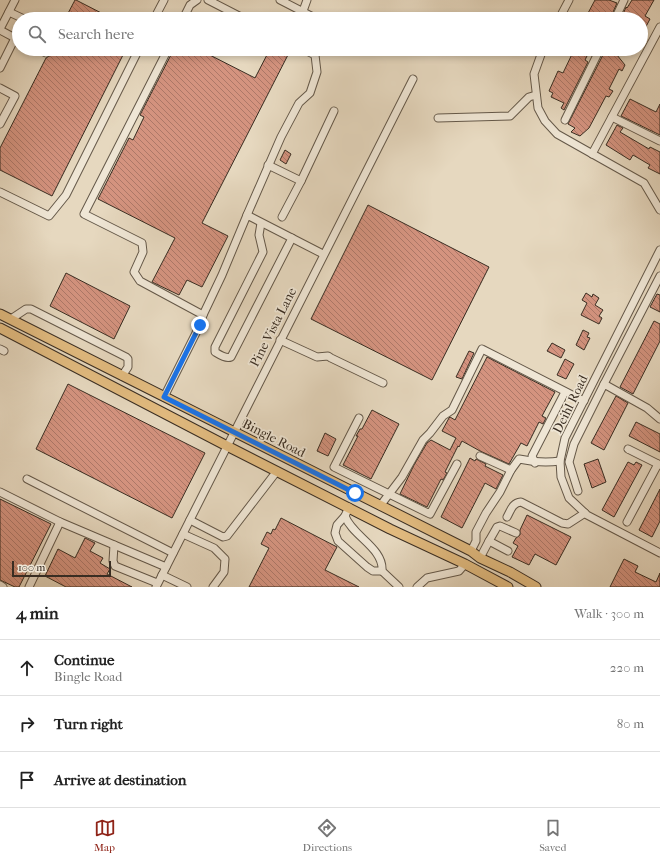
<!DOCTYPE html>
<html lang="en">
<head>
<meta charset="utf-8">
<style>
	:root { --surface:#fff; --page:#f2f2f2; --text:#222; --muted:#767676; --line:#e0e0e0; --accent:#8f2418 }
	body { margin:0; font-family:"IM FELL French Canon",serif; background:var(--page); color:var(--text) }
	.scale { position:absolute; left:12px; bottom:10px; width:99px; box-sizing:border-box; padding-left:4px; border:2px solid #392d22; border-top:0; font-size:11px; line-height:14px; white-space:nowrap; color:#392d22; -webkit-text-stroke:3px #efe6d5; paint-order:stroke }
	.stop { position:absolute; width:12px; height:12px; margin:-9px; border:3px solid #1a73e8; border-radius:50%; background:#fff }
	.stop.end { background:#1a73e8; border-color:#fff; box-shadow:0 1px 4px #0008 }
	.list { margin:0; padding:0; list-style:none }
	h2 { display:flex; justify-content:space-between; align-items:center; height:52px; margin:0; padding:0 16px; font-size:17px }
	h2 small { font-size:13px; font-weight:400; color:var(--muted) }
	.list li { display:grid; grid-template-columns:26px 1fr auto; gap:12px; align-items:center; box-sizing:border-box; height:56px; padding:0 16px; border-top:1px solid var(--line) }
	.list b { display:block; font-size:15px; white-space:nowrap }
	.list p { margin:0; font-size:13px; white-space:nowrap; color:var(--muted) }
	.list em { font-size:13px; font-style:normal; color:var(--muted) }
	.icon { flex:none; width:22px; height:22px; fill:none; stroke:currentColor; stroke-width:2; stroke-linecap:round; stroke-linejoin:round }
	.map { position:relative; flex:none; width:660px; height:587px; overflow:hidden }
	.search { position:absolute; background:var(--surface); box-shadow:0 2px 6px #0003; left:12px; right:12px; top:12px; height:44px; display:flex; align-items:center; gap:10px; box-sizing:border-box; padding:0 14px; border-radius:22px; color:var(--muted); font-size:15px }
	.sheet { height:220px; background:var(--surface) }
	nav { display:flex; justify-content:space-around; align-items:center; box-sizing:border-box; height:56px; border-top:1px solid var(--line); background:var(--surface); font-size:11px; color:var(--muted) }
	nav a { display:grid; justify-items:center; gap:2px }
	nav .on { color:var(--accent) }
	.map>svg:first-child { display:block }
	.building { fill:url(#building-back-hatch); stroke:#392d22 }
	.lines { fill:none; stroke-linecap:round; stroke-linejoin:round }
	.minor-casing { stroke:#645849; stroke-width:9 }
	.major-casing { stroke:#392d22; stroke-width:11 }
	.minor { stroke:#efe6d5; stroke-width:7 }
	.major { stroke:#e3bc80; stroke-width:9 }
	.route { stroke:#1a73e8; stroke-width:5 }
	.labels { text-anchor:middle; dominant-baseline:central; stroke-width:3.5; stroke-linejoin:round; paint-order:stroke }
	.street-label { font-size:13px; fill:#392d22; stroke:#efe6d5 }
</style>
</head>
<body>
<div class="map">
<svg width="660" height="587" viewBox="0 0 660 587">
	<defs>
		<pattern id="building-back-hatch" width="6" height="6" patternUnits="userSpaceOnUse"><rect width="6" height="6" fill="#d4937f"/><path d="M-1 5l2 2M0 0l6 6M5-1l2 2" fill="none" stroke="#ad7868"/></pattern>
	</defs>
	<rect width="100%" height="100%" fill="#e6d8bf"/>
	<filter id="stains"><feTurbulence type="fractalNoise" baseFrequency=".005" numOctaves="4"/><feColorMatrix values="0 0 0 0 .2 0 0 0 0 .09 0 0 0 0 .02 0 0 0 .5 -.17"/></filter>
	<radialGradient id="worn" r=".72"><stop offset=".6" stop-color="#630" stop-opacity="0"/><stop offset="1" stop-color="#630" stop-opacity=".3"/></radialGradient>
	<g class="building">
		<polygon points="75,0 76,0 113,19 65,19"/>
		<polygon points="595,0 609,0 617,3 610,19 595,19 587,15"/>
		<polygon points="632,0 654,0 645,16 650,19 641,36 641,19 621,19 626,7 627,8"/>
		<polygon points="50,49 126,49 52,196 0,170 0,148 46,58 51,55"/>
		<polygon points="174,49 198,49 255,78 270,49 291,49 202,223 228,236 202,287 187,280 179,295 152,282 175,238 98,199 129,138 133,140 144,117 140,115"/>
		<polygon points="606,49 625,49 617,55 625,65 622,71 619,69 609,89 613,91 609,97 606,96 589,128 580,136 571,132 575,128 568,124"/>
		<polygon points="574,50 587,56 585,60 588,62 564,110 561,108 564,103 551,97 553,93 549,91 558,71 563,73"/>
		<polygon points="630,99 656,112 660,104 660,135 621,116"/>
		<polygon points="617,125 623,128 620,132 649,149 650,147 660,152 660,174 648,168 650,165 633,155 630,160 606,145"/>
		<polygon points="285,150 291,154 286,164 280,160"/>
		<polygon points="368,205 489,267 432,380 311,319"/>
		<polygon points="66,273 130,306 114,339 50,306"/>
		<polygon points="586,293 592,297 593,294 599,298 595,305 603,310 599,316 602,318 599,324 581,315 587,303 582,300"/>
		<polygon points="657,294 660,295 660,312 650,307"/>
		<polygon points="654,321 660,324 660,341 633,394 620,387"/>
		<polygon points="583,330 589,333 587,337 590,338 584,350 576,345"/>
		<polygon points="552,343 565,350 561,358 547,351"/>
		<polygon points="469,351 474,353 462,379 456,377"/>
		<polygon points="487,357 555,392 542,416 546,418 543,424 539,422 527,446 521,443 509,464 480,451 462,441 459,447 458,446 445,472 447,473 443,480 441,479 427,507 400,494 414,465 427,443 431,440 450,450 456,438 442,431 449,418 450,417 455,420"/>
		<polygon points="565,359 574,364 566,379 557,375"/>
		<polygon points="68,384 205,453 172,518 36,449"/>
		<polygon points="616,396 628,403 604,450 591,443"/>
		<polygon points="372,410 399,424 371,479 343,465 358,436 356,436 360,429 362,429"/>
		<polygon points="636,422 660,434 660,452 629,436"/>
		<polygon points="325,433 336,439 328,456 317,451"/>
		<polygon points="470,458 475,461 476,459 486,464 485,466 503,475 496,489 485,483 462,528 441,517"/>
		<polygon points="598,459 606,482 592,488 584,464"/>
		<polygon points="628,462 634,465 636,462 642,465 614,517 602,510"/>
		<polygon points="660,489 660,521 652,537 639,530"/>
		<polygon points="0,499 51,524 19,587 15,587 0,580"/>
		<polygon points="527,515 571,537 556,565 535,554 529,565 512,557 518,546 513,543 516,538 520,535 520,530"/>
		<polygon points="281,518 337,547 325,570 359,587 249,587 269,548 261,544 267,532 271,534 273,529 275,530"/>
		<polygon points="85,538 95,543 90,551 103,558 100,563 110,569 107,574 132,587 66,587 45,576 58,549 75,558"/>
		<polygon points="624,559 638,566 635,572 656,582 660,573 660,587 610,587"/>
	</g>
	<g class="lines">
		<defs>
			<g id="minor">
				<polyline points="208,0 245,19"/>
				<polyline points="280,0 317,19"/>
				<polyline points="303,11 307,0"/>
				<polyline points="9,12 24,19"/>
				<polyline points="154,19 164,0"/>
				<polyline points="183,19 190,5 197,0"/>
				<polyline points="559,19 569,0"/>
				<polyline points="615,19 624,0"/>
				<polyline points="0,29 15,0"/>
				<polyline points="0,30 15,38 0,68"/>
				<polyline points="38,49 46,53"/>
				<polyline points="168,49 84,214 142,243 143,252 134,272 140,281 203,315"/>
				<polyline points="543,49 534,74 538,108 545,121 557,134 644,183 660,210"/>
				<polyline points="587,49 597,54"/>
				<polyline points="0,88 15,96 0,124"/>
				<polyline points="612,117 660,141"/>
				<polyline points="438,118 510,116 529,97 536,95"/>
				<polyline points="565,120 600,49"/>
				<polyline points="592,154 660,27"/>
				<polyline points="268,165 301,181 334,111"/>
				<polyline points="0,192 49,216 66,195 139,49"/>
				<polyline points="247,215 281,137 299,103 310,93 317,72 315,55 303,49"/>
				<polyline points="282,217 301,181"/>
				<path d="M261,223l-2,12 4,17 -48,95v5c5,3 11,7 16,5l61,-119"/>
				<polyline points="660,250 565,438 560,461 561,477 569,498 587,515 660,553"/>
				<polyline points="11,319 26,309 31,309 126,357 128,359 128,367 122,376"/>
				<polyline points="280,340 317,357 328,356 331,358 383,383"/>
				<polyline points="0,349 4,351"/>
				<polyline points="604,384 660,276"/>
				<polyline points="164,397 200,325 203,315 222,275 247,215 323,254"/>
				<polyline points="359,418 334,467 430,514 457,464"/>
				<polyline points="628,449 660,465"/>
				<polyline points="480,456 511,470"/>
				<polyline points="535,463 532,456 565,392"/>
				<polyline points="27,479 173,553"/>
				<polyline points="578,491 569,462 574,444 604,384 647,408 660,419"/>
				<polyline points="0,492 60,522 166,567"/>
				<polyline points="380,506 402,477 423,440 430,433 443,416 452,410 482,349 584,401"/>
				<path d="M349,507l-4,9c7,20 39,32 37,55l17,16"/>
				<polyline points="345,516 337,525 335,533 338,541 367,567 373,571 382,571"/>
				<path d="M507,517c4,-7 5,-14 14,-15l41,21 6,1 17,-11"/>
				<polyline points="190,520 223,537 227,536 277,471"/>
				<polyline points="627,522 658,464"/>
				<polyline points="183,534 214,548 225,559 224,572 213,587"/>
				<polyline points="489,541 497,527 500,526 516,533"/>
				<polyline points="114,545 113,561 115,566 157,583"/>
				<path d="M471,551l5,-10v-9l10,-19 14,-21 11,-22 8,-11c14,3 26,4 41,2"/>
				<polyline points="480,558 489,541 508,551"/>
				<polyline points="162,575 187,587"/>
				<polyline points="0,585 3,587"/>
				<polyline points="29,587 60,522"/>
				<polyline points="156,587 413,79"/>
				<polyline points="417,587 427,578 459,571 465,564"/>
			</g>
			<g id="major">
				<polyline points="0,314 471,551 480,558 510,572 536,587"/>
				<polyline points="0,328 227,446 390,529 465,564 508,587"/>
			</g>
		</defs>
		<use href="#minor" class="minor-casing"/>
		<use href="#major" class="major-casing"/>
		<use href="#minor" class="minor"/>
		<use href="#major" class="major"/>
	</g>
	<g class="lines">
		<polyline class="route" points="200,325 164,397 355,493"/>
	</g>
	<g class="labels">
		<g class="street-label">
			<text transform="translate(273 327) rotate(-63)">Pine Vista Lane</text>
			<text transform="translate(570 404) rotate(-64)">Deihl Road</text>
			<text transform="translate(274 438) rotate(27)">Bingle Road</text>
		</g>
	</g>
	<rect width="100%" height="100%" filter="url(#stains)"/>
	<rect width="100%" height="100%" fill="url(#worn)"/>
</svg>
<div class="scale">100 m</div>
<div class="stop" style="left:355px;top:493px"></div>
<div class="stop end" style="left:200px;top:325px"></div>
<div class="search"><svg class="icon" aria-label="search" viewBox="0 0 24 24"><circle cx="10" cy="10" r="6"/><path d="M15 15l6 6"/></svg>Search here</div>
</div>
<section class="sheet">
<h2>4 min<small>Walk · 300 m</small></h2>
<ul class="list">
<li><svg class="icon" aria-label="ahead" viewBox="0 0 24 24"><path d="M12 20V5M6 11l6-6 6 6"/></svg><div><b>Continue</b><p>Bingle Road</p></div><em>220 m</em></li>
<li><svg class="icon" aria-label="right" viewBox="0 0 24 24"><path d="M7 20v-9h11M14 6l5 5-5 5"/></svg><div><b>Turn right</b></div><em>80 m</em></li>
<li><svg class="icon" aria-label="arrive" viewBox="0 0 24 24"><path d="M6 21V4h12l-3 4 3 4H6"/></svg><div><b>Arrive at destination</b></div></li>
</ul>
</section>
<nav>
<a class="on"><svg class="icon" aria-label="map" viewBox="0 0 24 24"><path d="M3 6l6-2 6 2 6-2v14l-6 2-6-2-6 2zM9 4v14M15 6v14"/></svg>Map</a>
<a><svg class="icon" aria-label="directions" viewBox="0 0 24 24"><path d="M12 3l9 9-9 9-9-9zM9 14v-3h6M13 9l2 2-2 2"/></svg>Directions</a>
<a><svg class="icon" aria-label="saved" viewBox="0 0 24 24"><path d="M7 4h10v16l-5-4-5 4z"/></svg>Saved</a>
</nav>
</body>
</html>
